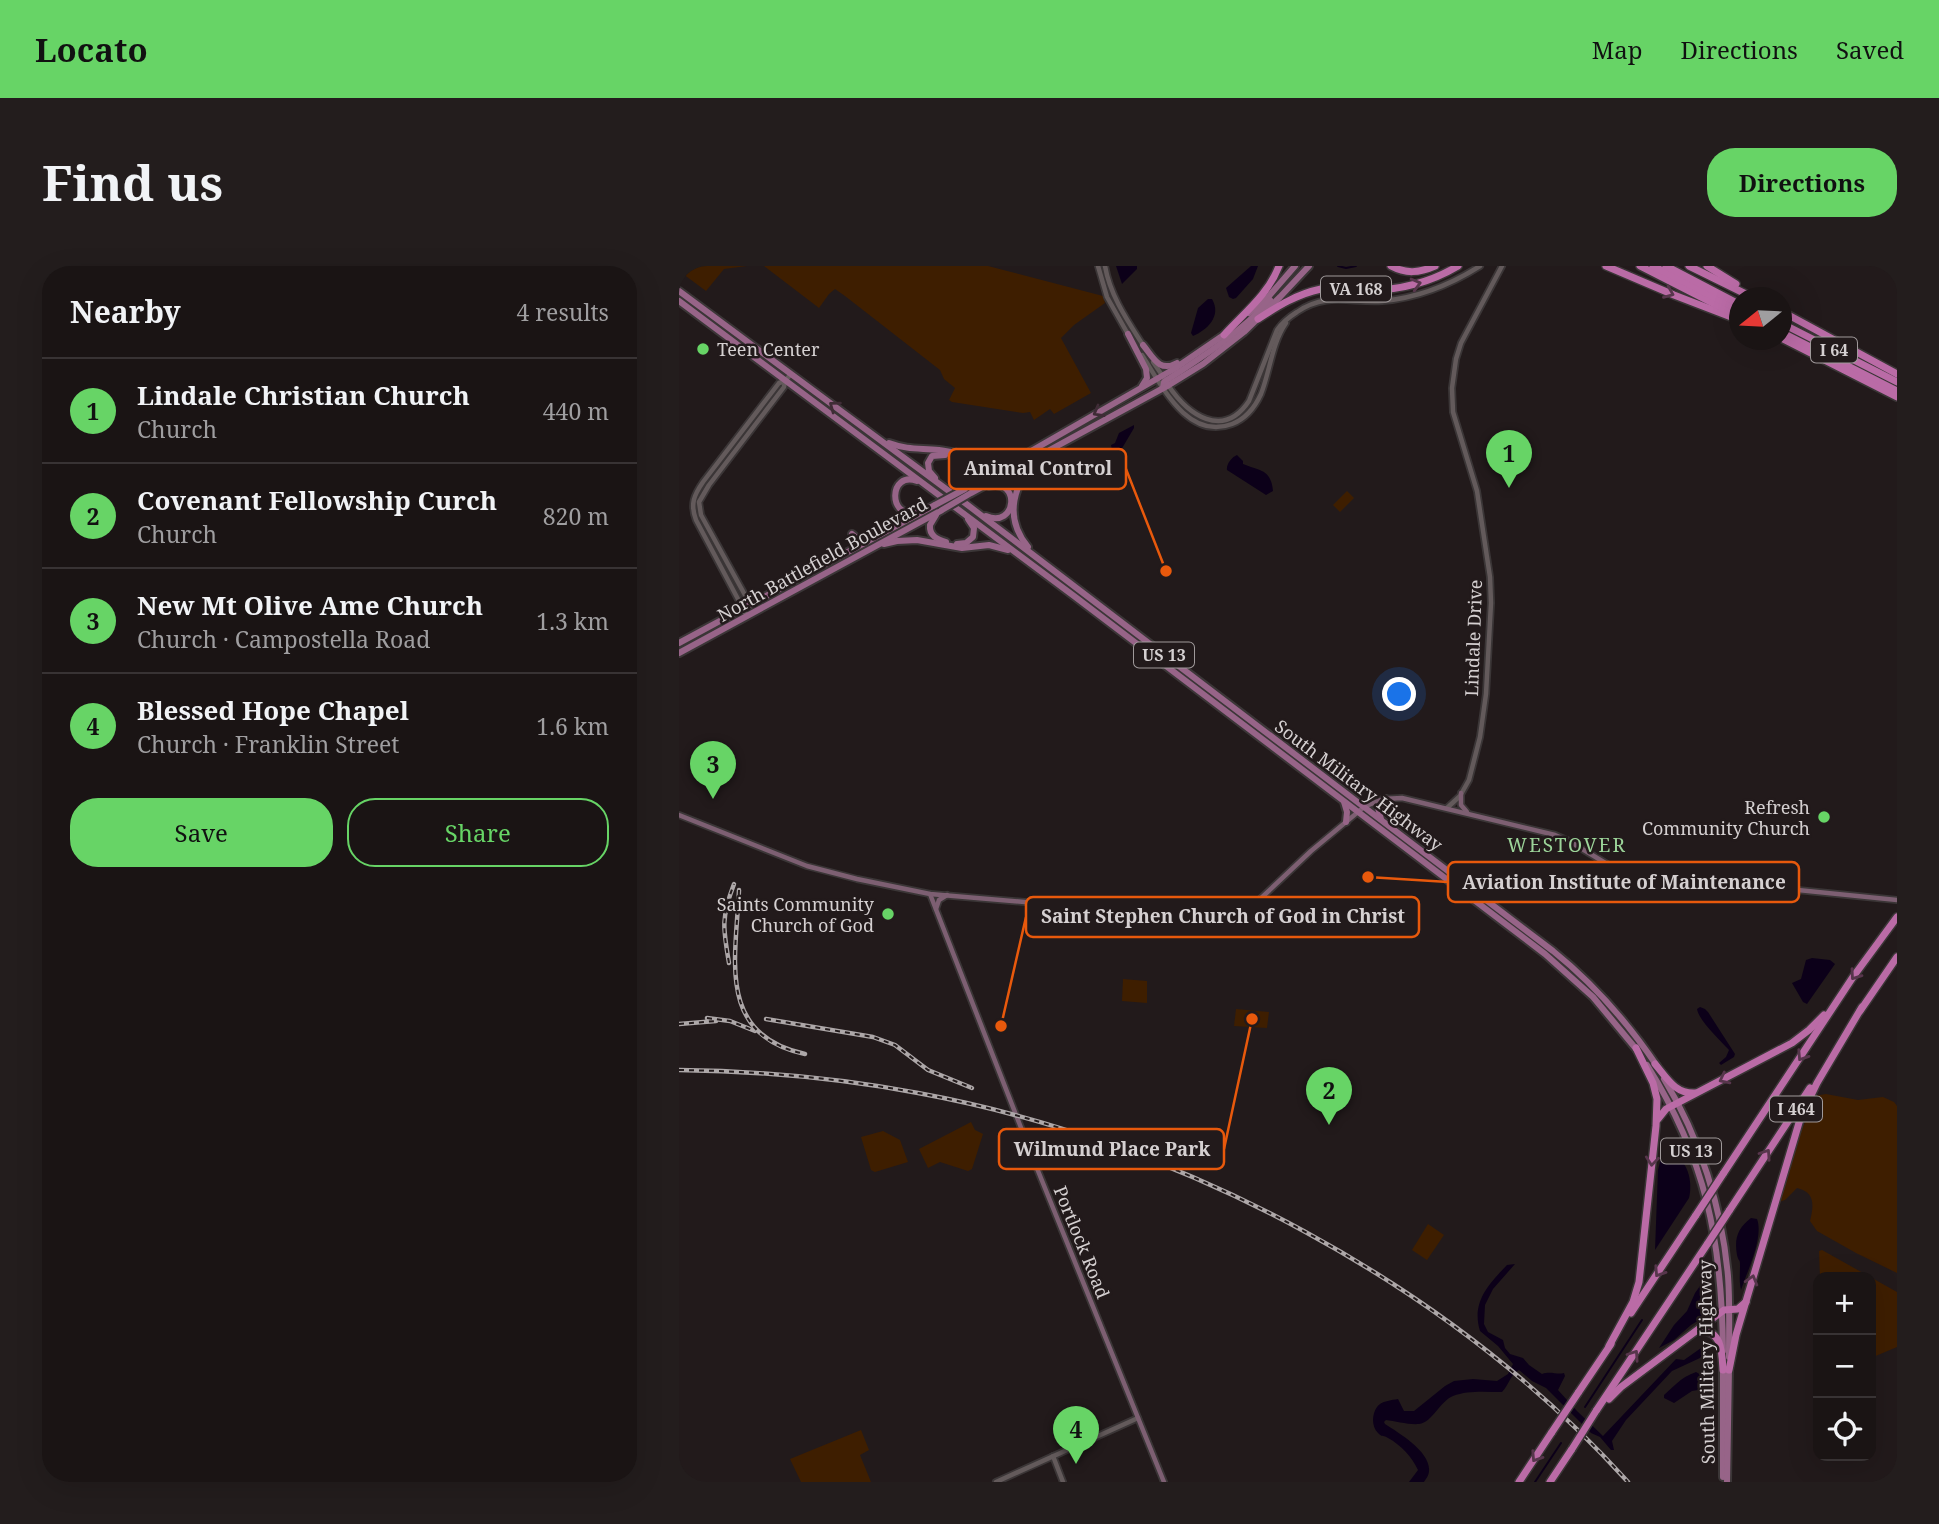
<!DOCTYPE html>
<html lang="en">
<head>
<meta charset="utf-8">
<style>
	:root { --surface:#1a1414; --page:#231d1d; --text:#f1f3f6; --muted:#9f9ea0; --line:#383334; --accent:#67d466 }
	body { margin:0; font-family:"Noto Serif",serif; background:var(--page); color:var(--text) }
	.controls { position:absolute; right:21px; bottom:21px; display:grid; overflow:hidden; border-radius:14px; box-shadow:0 7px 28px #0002 }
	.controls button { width:63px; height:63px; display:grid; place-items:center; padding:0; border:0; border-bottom:2px solid var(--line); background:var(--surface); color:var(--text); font:35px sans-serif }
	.compass { position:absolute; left:1050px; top:21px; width:63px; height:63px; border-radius:50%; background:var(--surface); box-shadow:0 7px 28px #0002; rotate:252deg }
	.you { position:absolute; left:721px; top:429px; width:24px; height:24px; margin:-18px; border:5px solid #fff; border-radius:50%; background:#1a73e8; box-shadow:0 0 0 10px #1a73e833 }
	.badge { display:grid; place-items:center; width:46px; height:46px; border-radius:50%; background:var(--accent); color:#111; font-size:23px; font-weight:700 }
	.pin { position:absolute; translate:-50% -58px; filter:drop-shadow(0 2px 4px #0008) }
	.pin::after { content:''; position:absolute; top:37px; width:24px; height:21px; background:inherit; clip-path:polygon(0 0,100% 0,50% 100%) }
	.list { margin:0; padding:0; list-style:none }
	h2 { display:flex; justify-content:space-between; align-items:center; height:91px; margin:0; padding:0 28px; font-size:30px }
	h2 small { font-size:23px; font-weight:400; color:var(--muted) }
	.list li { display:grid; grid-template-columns:46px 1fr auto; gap:21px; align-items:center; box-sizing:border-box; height:105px; padding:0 28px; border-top:2px solid var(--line) }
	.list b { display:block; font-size:26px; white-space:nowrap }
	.list p { margin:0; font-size:23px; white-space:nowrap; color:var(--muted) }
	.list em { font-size:23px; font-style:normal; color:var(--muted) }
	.actions { display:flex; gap:14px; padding:21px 28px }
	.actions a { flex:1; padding:16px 0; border:2px solid var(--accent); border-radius:28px; text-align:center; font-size:24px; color:var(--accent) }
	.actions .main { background:var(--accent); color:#111 }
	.icon { flex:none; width:38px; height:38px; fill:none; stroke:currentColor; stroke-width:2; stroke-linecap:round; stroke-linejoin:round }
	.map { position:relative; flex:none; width:1218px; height:1216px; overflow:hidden; border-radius:28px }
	header { display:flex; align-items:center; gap:42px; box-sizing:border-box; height:98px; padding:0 35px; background:var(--accent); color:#111 }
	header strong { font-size:33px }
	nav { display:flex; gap:38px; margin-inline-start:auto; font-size:24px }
	.intro { display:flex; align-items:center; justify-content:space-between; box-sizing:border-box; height:168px; padding:0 42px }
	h1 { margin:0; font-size:49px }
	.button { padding:18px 32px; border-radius:28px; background:var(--accent); color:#111; font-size:24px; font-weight:700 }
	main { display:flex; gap:42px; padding:0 42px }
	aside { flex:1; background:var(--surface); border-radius:28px; box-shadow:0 7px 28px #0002 }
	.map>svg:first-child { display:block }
	.green { fill:#3e1e00 }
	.water { fill:#0c0019 }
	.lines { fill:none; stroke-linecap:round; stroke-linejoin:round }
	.stream { stroke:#0c0019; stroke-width:2 }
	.tertiary-casing { stroke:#3b3637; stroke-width:8 }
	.secondary-casing { stroke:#3b3637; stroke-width:8 }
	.primary-casing { stroke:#3b3637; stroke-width:10 }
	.motorway-casing { stroke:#3b3637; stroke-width:10 }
	.tertiary { stroke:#635a5b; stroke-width:4.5 }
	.secondary { stroke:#7d5f72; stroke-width:4.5 }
	.primary { stroke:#976488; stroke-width:6 }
	.motorway { stroke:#ba6ba6; stroke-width:7 }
	.rail-casing { stroke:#ada7a8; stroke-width:4.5 }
	.rail { stroke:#221a1b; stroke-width:2; stroke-dasharray:5; stroke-linecap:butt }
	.primary-bridge-casing { stroke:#3b3637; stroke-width:10; stroke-linecap:butt }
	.motorway-bridge-casing { stroke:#3b3637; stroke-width:10; stroke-linecap:butt }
	.primary-bridge { stroke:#976488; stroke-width:6 }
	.motorway-bridge { stroke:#ba6ba6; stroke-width:7 }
	.oneway { stroke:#57364c }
	.oneway2 { stroke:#3f2c36 }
	.poi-dot { fill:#67d466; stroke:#221a1b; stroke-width:2.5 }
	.labels { text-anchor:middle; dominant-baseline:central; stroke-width:5; stroke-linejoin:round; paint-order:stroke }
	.shield { fill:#221a1b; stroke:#9f999a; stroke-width:2 }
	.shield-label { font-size:16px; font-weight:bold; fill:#d5d0d1 }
	.poi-label { font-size:18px; fill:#d5d0d1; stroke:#221a1b; text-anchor:end }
	.street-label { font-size:18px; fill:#d5d0d1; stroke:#221a1b }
	.neighbourhood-label { font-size:19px; letter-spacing:2px; fill:#9cd499; stroke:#221a1b }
	.leader { fill:none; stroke:#e8590c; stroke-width:2.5 }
	.callout-dot { fill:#e8590c; stroke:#221a1b; stroke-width:2.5 }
	.callout { fill:#221a1b; stroke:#e8590c; stroke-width:2.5 }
	.callout-label { font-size:19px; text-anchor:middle; font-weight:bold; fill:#d5d0d1 }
</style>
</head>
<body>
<header>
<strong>Locato</strong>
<nav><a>Map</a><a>Directions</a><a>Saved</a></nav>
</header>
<div class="intro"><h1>Find us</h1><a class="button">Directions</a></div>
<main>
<aside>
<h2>Nearby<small>4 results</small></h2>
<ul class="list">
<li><span class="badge">1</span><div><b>Lindale Christian Church</b><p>Church</p></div><em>440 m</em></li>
<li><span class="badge">2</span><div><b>Covenant Fellowship Curch</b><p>Church</p></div><em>820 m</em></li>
<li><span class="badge">3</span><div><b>New Mt Olive Ame Church</b><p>Church · Campostella Road</p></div><em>1.3 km</em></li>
<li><span class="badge">4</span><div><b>Blessed Hope Chapel</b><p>Church · Franklin Street</p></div><em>1.6 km</em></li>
</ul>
<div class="actions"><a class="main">Save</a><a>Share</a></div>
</aside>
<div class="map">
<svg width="1218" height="1216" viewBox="0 0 1218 1216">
	<rect width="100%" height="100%" fill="#221a1b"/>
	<g class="green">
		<polygon points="0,0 68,0 45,3 27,25 0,5"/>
		<polygon points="85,0 309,0 424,30 426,37 395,59 382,72 412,127 375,148 371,143 355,154 351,146 344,147 273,136 270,134 276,122 265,113 261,104 166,30 156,23 150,28 140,42"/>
		<polygon points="668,225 675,232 661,246 654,239"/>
		<polygon points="444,713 468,715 468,737 443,735"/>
		<polygon points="557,743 590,746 588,762 555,760"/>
		<path d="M1147,828l32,6 25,-3 11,5 3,4v167l-41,-20 -39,-22 -7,-10c4,-16 5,-29 -13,-33l-12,12 -6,2 18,-62 14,-31 3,-13z"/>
		<polygon points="292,856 296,864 304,868 293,903 289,905 261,896 249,902 240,883"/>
		<polygon points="204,865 221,874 229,896 196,906 192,904 182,871"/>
		<polygon points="749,958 765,969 748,994 733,984"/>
		<polygon points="1143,984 1218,1026 1218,1081 1192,1092 1192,1011 1141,1011 1140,985"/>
		<polygon points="182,1164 190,1184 181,1189 192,1216 122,1216 111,1193"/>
	</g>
	<g class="water">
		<polygon points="437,0 458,0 458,3 443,18"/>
		<polygon points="572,0 579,0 574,13 557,32 554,33 550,31 547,22"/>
		<path d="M529,33h4c10,17 -5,31 -19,37l-2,-3 7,-25z"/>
		<polygon points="455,159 455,162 442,184 433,184 432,179 436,177 440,167"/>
		<path d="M558,189l6,6v3c17,7 28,5 30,27l-7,4 -39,-25c-1,-6 5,-13 10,-15z"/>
		<polygon points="1133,692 1151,694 1156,698 1128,738 1124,736 1113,717 1122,713 1127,694"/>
		<path d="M1021,741l5,2 3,3 27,42 -1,3 -13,8 -2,-2 7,-6 3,-7c-10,-11 -30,-29 -32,-41z"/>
		<path d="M991,888c18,4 23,28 19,44l-34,52 3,-80 3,-12z"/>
		<path d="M1072,952l6,1c7,18 -10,53 -16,71 -2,-9 -1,-16 -1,-24 0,-8 -1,-3 -3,-11 -3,-17 1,-27 14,-37z"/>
		<path d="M836,998l-22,25 -8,16 -1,19 4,8 15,8 2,8 5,6 13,4 6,7 13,9c9,-3 15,1 22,-1l1,3 -7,14 19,21 26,25 73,-77 8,1 17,-12 2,6 -3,4 -28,13 -46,49 -14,21 2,9h-3l-11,-13 -9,-4 -45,-45 -14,-7 -13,-11c-9,5 -10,15 -17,22 -16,0 -34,-2 -49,4 -14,6 -20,26 -34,28 -10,1 -24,-3 -33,-4l-2,2 1,2c14,9 46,28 44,47 0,4 -3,8 -5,11h-15l9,-12c-6,-13 -17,-25 -30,-32 -7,-4 -5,0 -10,-5 -7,-7 -6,-19 -1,-26 4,-6 15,-7 21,-8l6,12h10l31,-25 9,-5 19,-2 24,2 11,-7 5,-10 -15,-18 -18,-15c-9,-29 9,-47 27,-66z"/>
		<polygon points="1028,1010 1031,1011 1032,1025 1030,1048 1012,1059 995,1074 980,1082 995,1059 1008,1045 1016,1027"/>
		<path d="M1017,1106l14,8v4l-4,1 -2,4 -12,2 -18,12 -10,-5v-3c13,-11 16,-17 32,-23z"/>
	</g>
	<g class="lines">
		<g class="stream">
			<polyline points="659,0 667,2 677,0"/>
			<polyline points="906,1141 963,1054"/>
			<polyline points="856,1216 882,1177"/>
		</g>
		<defs>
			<g id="tertiary">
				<polyline points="419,0 428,31 450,70"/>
				<path d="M426,0c5,29 22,54 38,79"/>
				<path d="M463,89c19,29 45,86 90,69 13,-5 23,-17 29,-30 9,-23 11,-51 25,-71"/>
				<polyline points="474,96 485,112"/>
				<path d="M489,119c20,30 55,55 81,16l28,-71c5,-7 12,-13 20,-18 29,-20 53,-9 85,-11 35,-3 68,-16 98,-35"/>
				<polyline points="72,340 22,249 20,236 30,219 105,121 106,115 112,108"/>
				<path d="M68,350l-51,-96c-6,-16 -2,-25 7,-38l76,-99 6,-2"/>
				<polyline points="768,542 781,530 790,514 801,471 807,428 812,337 811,311 798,225 774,146 773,122 777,93 782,77 823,0"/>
				<polyline points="374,1190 384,1216"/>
				<polyline points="317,1216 459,1152"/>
			</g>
			<g id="secondary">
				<polyline points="782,527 782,539 788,546"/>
				<polyline points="0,549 128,600 178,613 251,628 392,640 547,649 565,644 579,635 632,585 685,541 704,533 723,532 876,569 890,575 933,601 950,605 1008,613 1218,634"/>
				<polyline points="251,628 353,890 485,1216"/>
				<polyline points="257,643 260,634 268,629"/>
			</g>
			<g id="primary">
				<path d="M0,25l286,212 588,448c41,33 75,72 104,115"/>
				<polyline points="0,35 395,330 866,688 914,731 958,784"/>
				<polyline points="570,47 590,30 616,0"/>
				<polyline points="449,68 467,103 468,112 463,120"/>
				<path d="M464,79c10,12 16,28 34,18"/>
				<path d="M484,122l1,-6c38,-25 75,-48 106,-82"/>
				<path d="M210,177c19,7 30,5 50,7 32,4 50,15 83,3"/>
				<path d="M287,193c14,3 18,13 7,24"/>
				<polyline points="256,212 250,205 249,197 253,190 266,189"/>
				<path d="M238,215c-28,-11 -30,39 0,31"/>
				<polyline points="286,223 495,103 549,66"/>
				<polyline points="292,227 490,119 524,98 565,66 601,31 630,0"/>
				<path d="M257,249l-6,10c-1,11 7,14 16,17"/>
				<path d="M307,250c31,13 35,-38 3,-30"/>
				<polyline points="173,268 179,273 191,273"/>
				<polyline points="205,278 218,275 238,274 283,282 310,279 329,284"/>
				<polyline points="278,278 287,277 294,271 295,262 289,253"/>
				<path d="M349,281c-25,-30 -15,-65 12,-89"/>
				<polyline points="0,377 256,239"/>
				<polyline points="0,387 263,244"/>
				<polyline points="665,536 668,546 667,556"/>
				<polyline points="702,553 699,542 707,533"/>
				<path d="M968,799c59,94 75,175 76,286"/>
				<path d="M985,813c36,59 58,129 64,197 2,27 1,54 1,81"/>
				<polyline points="1044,1099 1044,1211"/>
				<polyline points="1048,1216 1050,1102"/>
			</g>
			<g id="motorway">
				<path d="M712,0c15,8 28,7 44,0"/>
				<polyline points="927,0 995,29 1060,54"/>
				<polyline points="961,0 1051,46"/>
				<polyline points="974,0 1060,44"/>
				<polyline points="987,0 1060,38"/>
				<polyline points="1010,0 1075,32"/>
				<polyline points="1028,0 1057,18"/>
				<polyline points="1102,45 1218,108"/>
				<path d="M579,53c20,-13 39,-25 63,-30 16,-3 32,1 49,1 31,0 61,-8 88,-24"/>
				<polyline points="1102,57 1218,116"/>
				<polyline points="1102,66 1218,125"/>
				<path d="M545,69c20,-22 44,-40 55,-69"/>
				<polyline points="1102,72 1218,131"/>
				<polyline points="1181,745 1218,691"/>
				<path d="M976,798c12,14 20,30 40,29"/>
				<polyline points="979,853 987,843 1113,777 1130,764 1145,749"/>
				<polyline points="1044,908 1174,711 1218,651"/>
				<polyline points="1050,945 1131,822"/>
				<polyline points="952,1047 1017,949"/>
				<path d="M1020,1065c23,-2 23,21 24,39"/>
				<polyline points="930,1080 954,1036 960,1016 977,860 978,833 974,817 957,782"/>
				<polyline points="1050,1104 1057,1069 1122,850 1138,817 1183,741"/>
				<polyline points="899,1127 932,1078"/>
				<polyline points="930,1133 942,1121 1045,1044 1059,1043 1067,1036"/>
				<polyline points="917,1145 1029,977"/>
				<polyline points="840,1216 873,1166"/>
				<polyline points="871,1216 893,1183"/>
			</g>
		</defs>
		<use href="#tertiary" class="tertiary-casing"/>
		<use href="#secondary" class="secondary-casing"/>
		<use href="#primary" class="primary-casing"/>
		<use href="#motorway" class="motorway-casing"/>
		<use href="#tertiary" class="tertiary"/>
		<use href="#secondary" class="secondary"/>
		<use href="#primary" class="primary"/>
		<use href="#motorway" class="motorway"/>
		<defs>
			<g id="rail">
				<path d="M60,624c-3,68 -23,145 66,164"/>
				<path d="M50,697c-6,-35 -8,-45 5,-79"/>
				<polyline points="28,752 51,755 76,765"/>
				<polyline points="87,753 194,771 216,779 249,804 293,822"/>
				<polyline points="0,758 37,755"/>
				<path d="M0,804c80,1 160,8 239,23 262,48 531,191 710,389"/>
			</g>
		</defs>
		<use href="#rail" class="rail-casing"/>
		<use href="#rail" class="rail"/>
		<defs>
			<g id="primary-bridge">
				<polyline points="256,239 286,223"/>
				<polyline points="263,244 292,227"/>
			</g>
			<g id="motorway-bridge">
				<polyline points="1017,949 1044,908"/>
				<polyline points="1029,977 1050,945"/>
				<polyline points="873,1166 899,1127"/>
				<polyline points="893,1183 917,1145"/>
			</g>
		</defs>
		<use href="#primary-bridge" class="primary-bridge-casing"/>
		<use href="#motorway-bridge" class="motorway-bridge-casing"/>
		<use href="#primary-bridge" class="primary-bridge"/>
		<use href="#motorway-bridge" class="motorway-bridge"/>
	</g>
	<defs><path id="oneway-chevron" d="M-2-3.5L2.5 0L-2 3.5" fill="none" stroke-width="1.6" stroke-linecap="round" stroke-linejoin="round" transform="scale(1.75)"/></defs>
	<g class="oneway">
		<use href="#oneway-chevron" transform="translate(737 18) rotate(-15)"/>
		<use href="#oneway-chevron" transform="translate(990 27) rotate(22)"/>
		<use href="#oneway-chevron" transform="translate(1176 709) rotate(125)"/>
		<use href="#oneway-chevron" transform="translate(1123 790) rotate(123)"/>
		<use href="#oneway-chevron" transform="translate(1045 813) rotate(153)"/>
		<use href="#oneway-chevron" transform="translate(1087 888) rotate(-56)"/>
		<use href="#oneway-chevron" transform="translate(973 895) rotate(96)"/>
		<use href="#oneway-chevron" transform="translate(980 1006) rotate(123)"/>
		<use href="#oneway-chevron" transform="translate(1073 1014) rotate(-74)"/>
		<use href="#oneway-chevron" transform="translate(955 1089) rotate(-56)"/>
		<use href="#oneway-chevron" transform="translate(857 1191) rotate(123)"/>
	</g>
	<g class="oneway2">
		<use href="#oneway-chevron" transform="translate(155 140) rotate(-144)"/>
		<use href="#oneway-chevron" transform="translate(419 146) rotate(151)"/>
	</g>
	<g class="poi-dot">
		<circle cx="24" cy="83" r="7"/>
		<circle cx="1145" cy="551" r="7"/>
		<circle cx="209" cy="648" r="7"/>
	</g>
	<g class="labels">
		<g class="shield">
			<rect x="642" y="10.5" width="70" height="25" rx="5"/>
			<rect x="1132" y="71.5" width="46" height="25" rx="5"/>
			<rect x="455" y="376.5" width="60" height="25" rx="5"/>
			<rect x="1091" y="830.5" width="52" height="25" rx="5"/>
			<rect x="982" y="872.5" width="60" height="25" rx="5"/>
		</g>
		<g class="shield-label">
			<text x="677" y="23">VA 168</text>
			<text x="1155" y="84">I 64</text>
			<text x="485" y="389">US 13</text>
			<text x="1117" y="843">I 464</text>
			<text x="1012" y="885">US 13</text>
		</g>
		<g class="poi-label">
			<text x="38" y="83" text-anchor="start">Teen Center</text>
			<text x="1131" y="541">Refresh<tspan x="1131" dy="21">Community Church</tspan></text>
			<text x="195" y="638">Saints Community<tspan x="195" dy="21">Church of God</tspan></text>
		</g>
		<g class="street-label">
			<text transform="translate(143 293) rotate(-29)">North Battlefield Boulevard</text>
			<text transform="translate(794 372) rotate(-88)">Lindale Drive</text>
			<text transform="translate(680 519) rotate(37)">South Military Highway</text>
			<text transform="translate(403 976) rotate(68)">Portlock Road</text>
			<text transform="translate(1027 1096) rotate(-91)">South Military Highway</text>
		</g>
		<g class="neighbourhood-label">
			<text x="888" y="579">WESTOVER</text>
		</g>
	</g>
	<path class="leader" d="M487 305L447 203M689 611L769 616M322 760L347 651M573 753L545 883"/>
	<g class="callout-dot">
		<circle cx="487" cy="305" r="7"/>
		<circle cx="689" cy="611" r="7"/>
		<circle cx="322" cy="760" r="7"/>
		<circle cx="573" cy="753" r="7"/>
	</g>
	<g class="callout">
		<rect x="270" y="183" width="177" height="40" rx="7"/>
		<rect x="769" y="596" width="351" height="40" rx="7"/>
		<rect x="347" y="631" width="393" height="40" rx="7"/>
		<rect x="320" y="863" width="225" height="40" rx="7"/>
	</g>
	<g class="callout-label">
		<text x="359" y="209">Animal Control</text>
		<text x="945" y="623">Aviation Institute of Maintenance</text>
		<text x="544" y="657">Saint Stephen Church of God in Christ</text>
		<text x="433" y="890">Wilmund Place Park</text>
	</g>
</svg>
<div class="controls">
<button>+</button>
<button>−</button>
<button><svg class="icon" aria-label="locate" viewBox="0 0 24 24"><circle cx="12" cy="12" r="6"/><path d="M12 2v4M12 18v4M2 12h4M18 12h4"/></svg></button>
</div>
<svg class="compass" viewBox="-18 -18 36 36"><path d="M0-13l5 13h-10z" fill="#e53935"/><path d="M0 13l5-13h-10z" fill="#9f9ea0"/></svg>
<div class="you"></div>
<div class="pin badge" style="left:830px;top:222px">1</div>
<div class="pin badge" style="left:650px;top:859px">2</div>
<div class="pin badge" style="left:34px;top:533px">3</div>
<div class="pin badge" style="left:397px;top:1198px">4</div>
</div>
</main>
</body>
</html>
